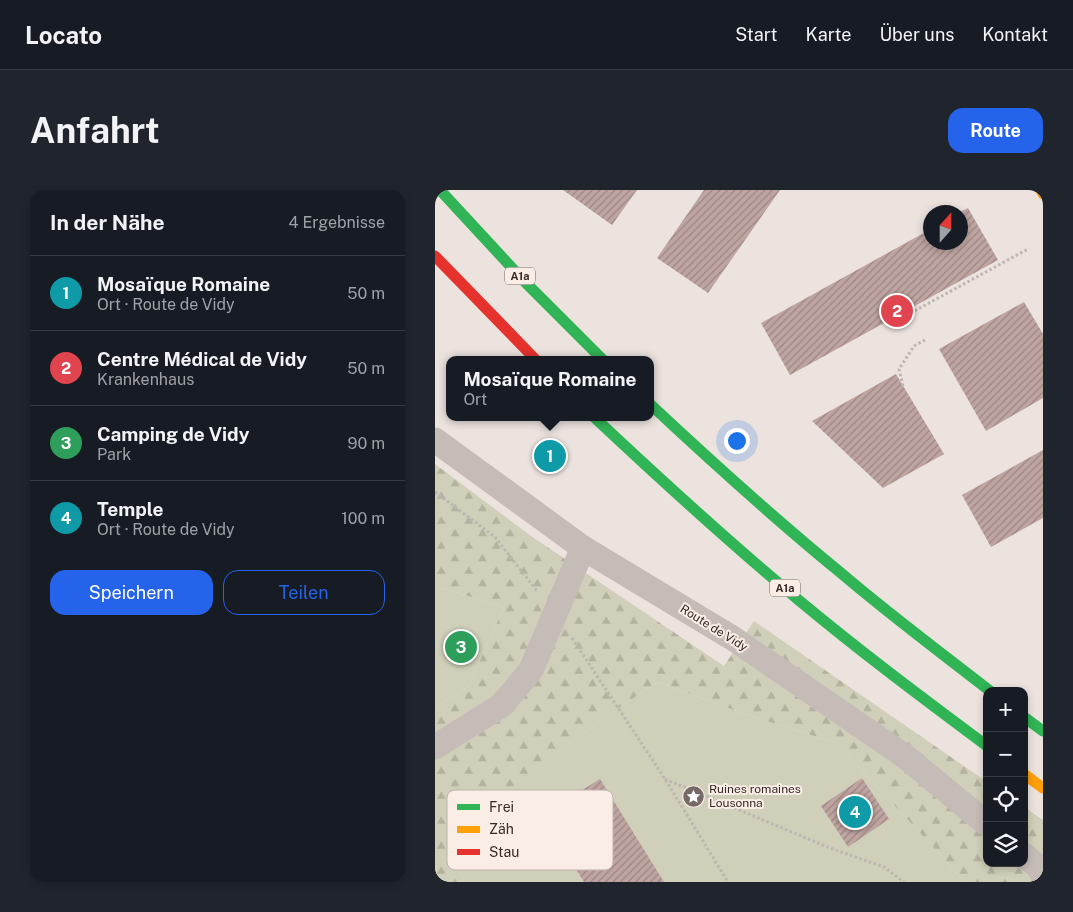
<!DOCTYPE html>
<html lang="de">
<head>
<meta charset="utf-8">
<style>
	:root { --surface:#171b24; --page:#20242c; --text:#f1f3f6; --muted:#9ea1a6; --line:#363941; --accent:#2563eb }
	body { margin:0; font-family:"Public Sans",sans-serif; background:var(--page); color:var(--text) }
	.controls { position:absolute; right:15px; bottom:15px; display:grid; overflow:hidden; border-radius:10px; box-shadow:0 2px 8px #0003 }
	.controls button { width:45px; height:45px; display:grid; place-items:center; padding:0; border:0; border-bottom:1px solid var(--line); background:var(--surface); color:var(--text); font:25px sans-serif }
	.compass { position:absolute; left:488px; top:15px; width:45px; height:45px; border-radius:50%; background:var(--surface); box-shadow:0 2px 8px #0003; rotate:21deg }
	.you { position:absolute; left:301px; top:250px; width:18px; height:18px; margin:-12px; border:4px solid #fff; border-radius:50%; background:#1a73e8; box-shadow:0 0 0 8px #1a73e833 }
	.badge { display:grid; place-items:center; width:32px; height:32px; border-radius:50%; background:var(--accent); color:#fff; font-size:16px; font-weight:700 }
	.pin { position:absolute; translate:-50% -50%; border:2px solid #fff; box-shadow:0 1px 5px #0006 }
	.popup { position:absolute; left:11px; top:166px; width:208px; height:65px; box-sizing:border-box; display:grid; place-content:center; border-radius:10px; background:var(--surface); filter:drop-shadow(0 1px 4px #0005); font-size:16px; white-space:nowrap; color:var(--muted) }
	.popup b { font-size:19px; color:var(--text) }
	.popup::after { content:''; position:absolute; left:50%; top:100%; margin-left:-10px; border:10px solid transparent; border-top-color:var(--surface) }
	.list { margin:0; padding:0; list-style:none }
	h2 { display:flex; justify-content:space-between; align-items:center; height:65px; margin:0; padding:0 20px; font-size:21px }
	h2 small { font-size:16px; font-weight:400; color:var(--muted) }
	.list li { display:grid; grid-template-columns:32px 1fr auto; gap:15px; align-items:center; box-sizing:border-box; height:75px; padding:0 20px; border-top:1px solid var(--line) }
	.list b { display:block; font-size:19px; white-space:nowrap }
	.list p { margin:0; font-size:16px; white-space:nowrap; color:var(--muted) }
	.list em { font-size:16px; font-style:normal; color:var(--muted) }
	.actions { display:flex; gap:10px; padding:15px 20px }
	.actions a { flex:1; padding:11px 0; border:1px solid var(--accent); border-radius:15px; text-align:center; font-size:18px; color:var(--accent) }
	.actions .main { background:var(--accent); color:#fff }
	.icon { flex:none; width:28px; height:28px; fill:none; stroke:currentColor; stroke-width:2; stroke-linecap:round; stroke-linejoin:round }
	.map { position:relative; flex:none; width:608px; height:692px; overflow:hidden; border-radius:15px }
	header { display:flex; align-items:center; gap:30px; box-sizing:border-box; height:70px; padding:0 25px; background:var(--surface); border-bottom:1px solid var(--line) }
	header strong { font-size:24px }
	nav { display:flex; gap:28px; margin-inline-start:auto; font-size:18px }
	.intro { display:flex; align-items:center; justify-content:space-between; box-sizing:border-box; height:120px; padding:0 30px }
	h1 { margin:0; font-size:35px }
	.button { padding:12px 22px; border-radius:15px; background:var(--accent); color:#fff; font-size:18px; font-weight:700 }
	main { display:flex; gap:30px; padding:0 30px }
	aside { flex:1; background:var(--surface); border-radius:15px; box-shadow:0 2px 8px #0003 }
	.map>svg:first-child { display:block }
	.green { fill:#d0cfb9 }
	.forest { fill:url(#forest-firs) }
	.building { fill:url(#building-hatch) }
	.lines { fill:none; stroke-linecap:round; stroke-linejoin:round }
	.path { stroke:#beb5b1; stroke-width:3; stroke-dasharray:2.5 2.5; stroke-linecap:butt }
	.street { stroke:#c5bcb8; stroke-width:25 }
	.fast { stroke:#30b455; stroke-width:11 }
	.slow { stroke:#ff9f0a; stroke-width:11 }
	.jam { stroke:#e5322d; stroke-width:11 }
	.labels { text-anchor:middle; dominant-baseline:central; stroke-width:4; stroke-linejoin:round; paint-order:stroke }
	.shield { fill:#f9ede6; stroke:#706460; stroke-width:1 }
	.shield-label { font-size:11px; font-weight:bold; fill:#352927 }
	.street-label { font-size:12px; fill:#352927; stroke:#f9ede6 }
	.poi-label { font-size:12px; fill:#352927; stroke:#f9ede6; text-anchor:start }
	.key { fill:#f9ede6; stroke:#beb2ad; stroke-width:1 }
	.key-label { font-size:14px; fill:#352927 }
</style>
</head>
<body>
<header>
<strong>Locato</strong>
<nav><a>Start</a><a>Karte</a><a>Über uns</a><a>Kontakt</a></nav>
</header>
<div class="intro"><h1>Anfahrt</h1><a class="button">Route</a></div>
<main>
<aside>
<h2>In der Nähe<small>4 Ergebnisse</small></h2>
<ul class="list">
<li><span class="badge" style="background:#0f9aa8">1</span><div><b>Mosaïque Romaine</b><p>Ort · Route de Vidy</p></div><em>50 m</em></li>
<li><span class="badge" style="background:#e0444e">2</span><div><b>Centre Médical de Vidy</b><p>Krankenhaus</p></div><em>50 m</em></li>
<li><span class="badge" style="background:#2e9e5b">3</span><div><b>Camping de Vidy</b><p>Park</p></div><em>90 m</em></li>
<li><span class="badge" style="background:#0f9aa8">4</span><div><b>Temple</b><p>Ort · Route de Vidy</p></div><em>100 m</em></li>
</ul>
<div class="actions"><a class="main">Speichern</a><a>Teilen</a></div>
</aside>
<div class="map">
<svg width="608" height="692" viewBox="0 0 608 692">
	<defs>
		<pattern id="forest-firs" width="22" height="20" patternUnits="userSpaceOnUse" patternTransform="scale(1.25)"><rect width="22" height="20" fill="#d0cfb9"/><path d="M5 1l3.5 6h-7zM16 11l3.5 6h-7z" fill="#b3b29f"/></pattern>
		<pattern id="building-hatch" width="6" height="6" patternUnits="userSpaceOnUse" patternTransform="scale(1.25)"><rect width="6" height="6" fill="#bfa5a1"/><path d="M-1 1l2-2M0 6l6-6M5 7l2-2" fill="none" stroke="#9c8683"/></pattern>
	</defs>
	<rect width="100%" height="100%" fill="#ece3df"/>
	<g class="green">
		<polygon points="0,396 69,417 33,497 0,518"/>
		<path d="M223,492l84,31 94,30 130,139h-501l-4,-7 -6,-44c67,-51 132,-104 203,-149z"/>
	</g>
	<path class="forest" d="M0,274l96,72 193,130 30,-45 233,161v81h37v-56l19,13v62h-77l-130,-139 -94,-30 -84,-31c-71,45 -136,98 -202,149l5,44 4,7h-30v-174l33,-21 36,-80 -69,-21z"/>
	<g class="building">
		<polygon points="128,0 202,0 177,35"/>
		<polygon points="269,0 345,0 273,103 222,68"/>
		<polygon points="533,18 563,70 355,185 326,133 496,39 496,52 526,52 526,22 525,22"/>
		<polygon points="589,112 608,144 608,208 551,241 504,159"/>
		<polygon points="461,184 509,264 448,298 377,231"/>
		<polygon points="608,260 608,328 556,357 527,305"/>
		<polygon points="427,588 454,629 413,657 386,616"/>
		<polygon points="165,589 229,692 149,692 107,625"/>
	</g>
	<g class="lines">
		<g class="path">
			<polyline points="459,128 461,131 593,59"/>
			<polyline points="468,196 464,179 479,156 490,150"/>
			<polyline points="0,302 60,347 102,401"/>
			<polyline points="137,448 230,589 293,692"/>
			<polyline points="230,589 395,658 449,677 469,692"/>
		</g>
		<g class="street">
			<polyline points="0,250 148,358 299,449 471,567 552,634"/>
			<polyline points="0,557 67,515 96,480 148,358"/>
			<polyline points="589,665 602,676 608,684"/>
		</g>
		<g class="fast">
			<polyline points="5,0 91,93 168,170"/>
			<path d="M215,214c62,58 125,115 191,169 48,41 99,79 149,118"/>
			<path d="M159,227c67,63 136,126 207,185 60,50 123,97 186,144"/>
			<polyline points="589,527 608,541"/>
		</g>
		<g class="slow">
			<polyline points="606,0 608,4"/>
			<polyline points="589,584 608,598"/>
		</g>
		<polyline class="jam" points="0,66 101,170"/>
	</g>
	<defs>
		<symbol id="sight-disc" viewBox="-11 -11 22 22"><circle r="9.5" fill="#756a67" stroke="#f9ede6"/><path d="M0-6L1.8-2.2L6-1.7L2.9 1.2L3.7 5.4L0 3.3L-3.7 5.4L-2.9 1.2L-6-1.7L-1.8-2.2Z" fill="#fff"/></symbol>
	</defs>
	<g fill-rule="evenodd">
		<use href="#sight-disc" x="246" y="594" width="25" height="25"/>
	</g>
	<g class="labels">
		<g class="shield">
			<rect x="70" y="77.5" width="30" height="17" rx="4"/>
			<rect x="335" y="389.5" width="30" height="17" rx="4"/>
		</g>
		<g class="shield-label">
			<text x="85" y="86">A1a</text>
			<text x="350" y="398">A1a</text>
		</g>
		<g class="street-label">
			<text transform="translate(279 438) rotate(32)">Route de Vidy</text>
		</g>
		<g class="poi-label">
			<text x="274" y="599">Ruines romaines<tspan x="274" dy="14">Lousonna</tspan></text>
		</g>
	</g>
	<rect x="12" y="600" width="166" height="80" rx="8" class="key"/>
	<rect x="22" y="614" width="23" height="6" fill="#30b455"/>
	<rect x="22" y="636" width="23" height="7" fill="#ff9f0a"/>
	<rect x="22" y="659" width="23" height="6" fill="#e5322d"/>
	<g class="key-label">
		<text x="54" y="622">Frei</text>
		<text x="54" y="644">Zäh</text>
		<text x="54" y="667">Stau</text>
	</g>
</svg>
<div class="controls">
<button>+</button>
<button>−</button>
<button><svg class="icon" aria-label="locate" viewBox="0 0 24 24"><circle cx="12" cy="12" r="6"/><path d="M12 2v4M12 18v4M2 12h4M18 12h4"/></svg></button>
<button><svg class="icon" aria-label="layers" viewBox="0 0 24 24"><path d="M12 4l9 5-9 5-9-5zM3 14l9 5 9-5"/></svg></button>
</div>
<svg class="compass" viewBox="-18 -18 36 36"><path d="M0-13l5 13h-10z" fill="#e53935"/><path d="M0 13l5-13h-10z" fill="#9ea1a6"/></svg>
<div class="you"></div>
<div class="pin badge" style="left:115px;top:266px;background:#0f9aa8">1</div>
<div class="popup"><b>Mosaïque Romaine</b>Ort</div>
<div class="pin badge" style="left:462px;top:121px;background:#e0444e">2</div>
<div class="pin badge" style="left:26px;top:457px;background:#2e9e5b">3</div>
<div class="pin badge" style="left:420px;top:622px;background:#0f9aa8">4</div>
</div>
</main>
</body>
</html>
